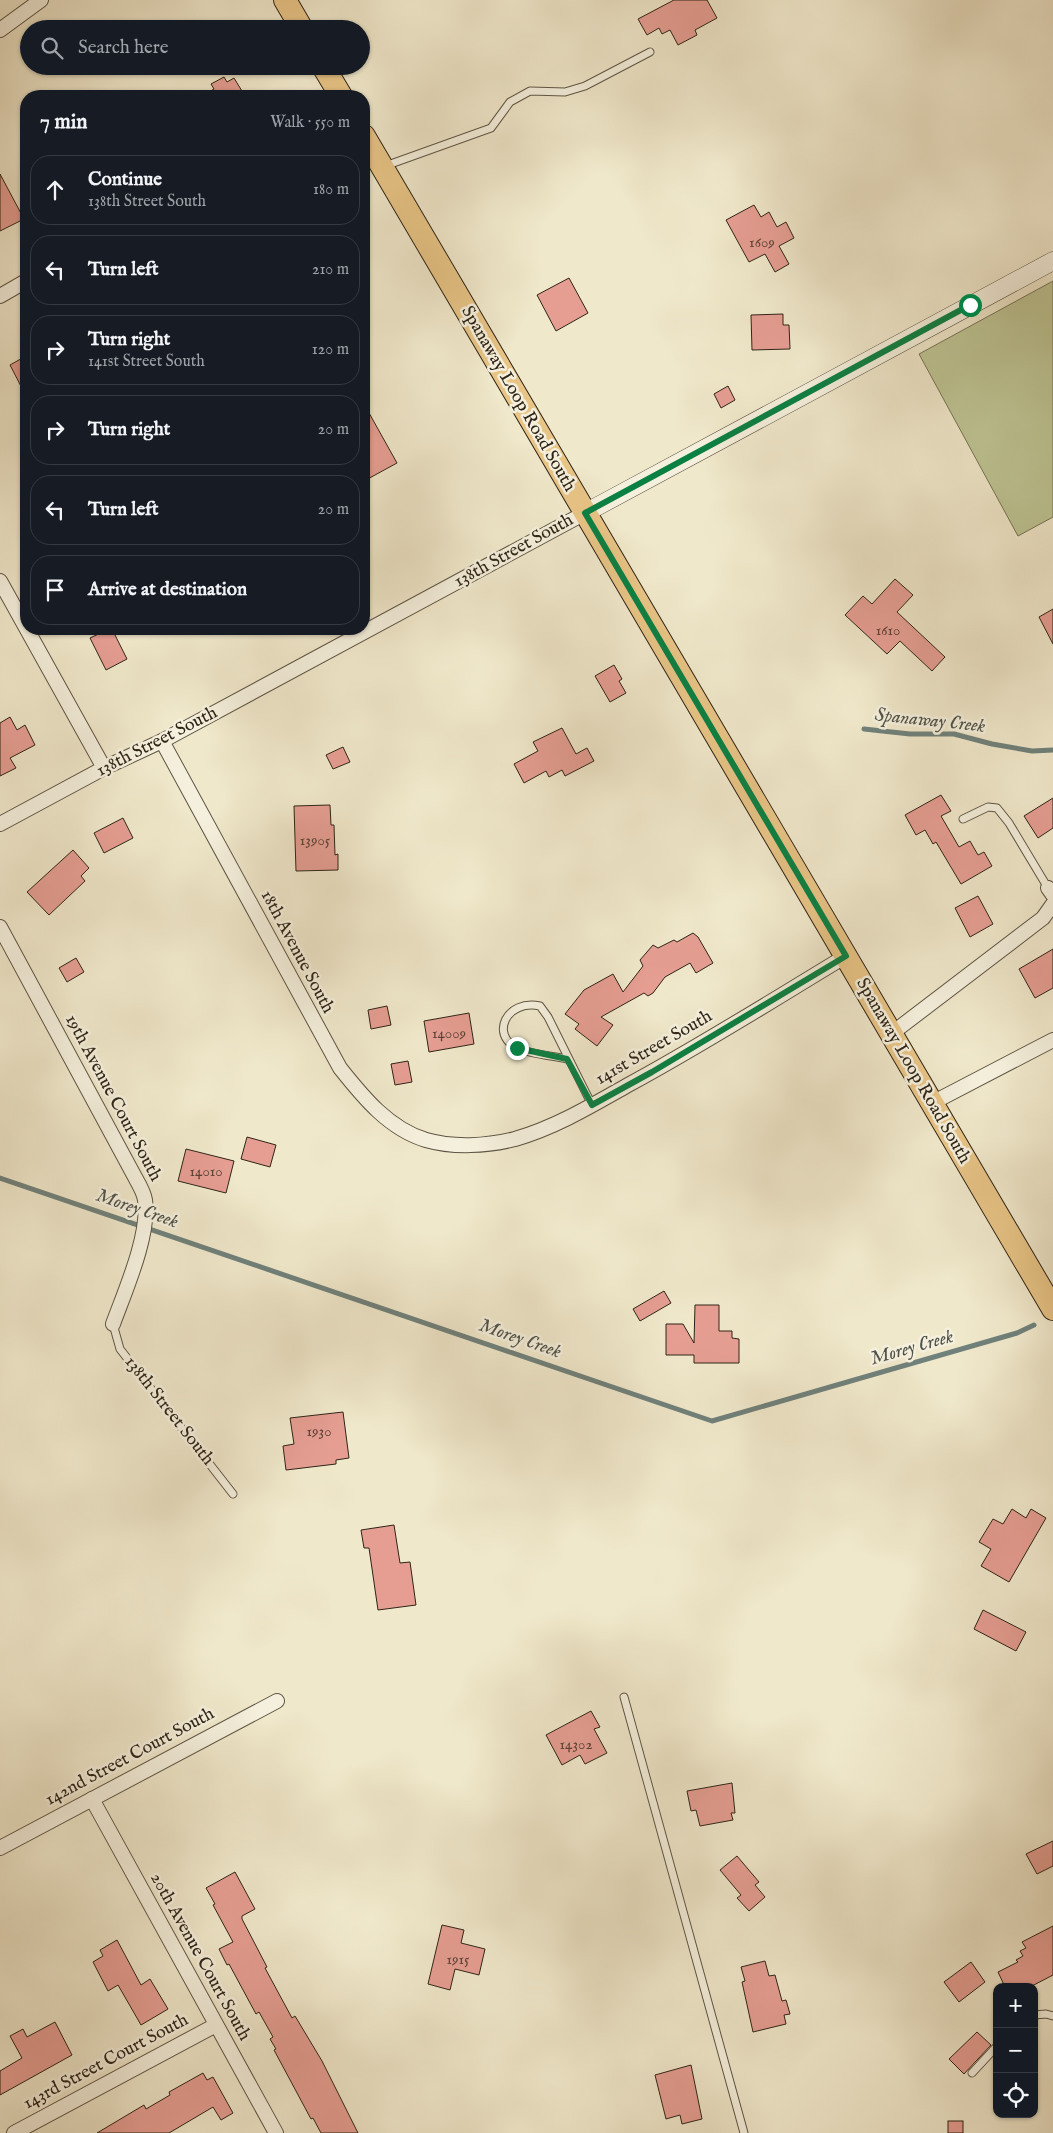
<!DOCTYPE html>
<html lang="en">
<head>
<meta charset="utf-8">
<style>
	:root { --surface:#171b24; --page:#20242c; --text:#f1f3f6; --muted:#9ea1a6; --line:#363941 }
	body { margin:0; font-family:"IM FELL English",serif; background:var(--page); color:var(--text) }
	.controls { position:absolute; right:15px; bottom:15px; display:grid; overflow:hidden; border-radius:10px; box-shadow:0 1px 4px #0004 }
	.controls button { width:45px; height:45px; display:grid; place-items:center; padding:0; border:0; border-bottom:1px solid var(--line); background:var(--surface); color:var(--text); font:25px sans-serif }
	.stop { position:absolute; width:15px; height:15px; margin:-11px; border:4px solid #0b8043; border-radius:50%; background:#fff }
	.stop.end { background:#0b8043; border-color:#fff; box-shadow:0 1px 5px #0008 }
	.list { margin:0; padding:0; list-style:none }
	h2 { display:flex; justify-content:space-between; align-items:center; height:65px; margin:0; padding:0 20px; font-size:21px }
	h2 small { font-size:16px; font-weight:400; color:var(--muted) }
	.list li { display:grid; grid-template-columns:32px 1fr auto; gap:15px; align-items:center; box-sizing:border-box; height:70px; margin:0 10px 10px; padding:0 10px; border:1px solid var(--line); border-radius:20px }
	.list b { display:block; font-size:19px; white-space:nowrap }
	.list p { margin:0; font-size:16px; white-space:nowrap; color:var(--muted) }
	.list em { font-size:16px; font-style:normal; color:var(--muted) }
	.icon { flex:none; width:28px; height:28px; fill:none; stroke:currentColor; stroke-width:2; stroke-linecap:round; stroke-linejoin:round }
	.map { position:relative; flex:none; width:1053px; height:2133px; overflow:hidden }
	.search { position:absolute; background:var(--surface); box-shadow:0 1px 4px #0004; left:20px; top:20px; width:350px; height:55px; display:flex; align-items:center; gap:12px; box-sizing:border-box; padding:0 18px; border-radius:28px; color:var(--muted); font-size:19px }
	.panel { position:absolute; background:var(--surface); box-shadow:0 1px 4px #0004; left:20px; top:90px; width:350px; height:545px; border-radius:20px }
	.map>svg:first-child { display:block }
	.green { fill:#bec494; stroke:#767456 }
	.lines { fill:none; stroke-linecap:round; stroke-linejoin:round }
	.stream { stroke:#70817b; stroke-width:5 }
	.building { fill:#e69e93; stroke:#2e2417 }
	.service-casing { stroke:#5e5544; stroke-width:9 }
	.minor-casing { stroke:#5e5544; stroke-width:16 }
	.tertiary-casing { stroke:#5e5544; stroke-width:19 }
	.primary-casing { stroke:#2e2417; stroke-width:24 }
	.service { stroke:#f5f0dd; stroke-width:7 }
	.minor { stroke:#f5f0dd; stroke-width:14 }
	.tertiary { stroke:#f5f0dd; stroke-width:18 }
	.primary { stroke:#e8c486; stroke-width:22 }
	.route { stroke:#0b8043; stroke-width:6 }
	.labels { text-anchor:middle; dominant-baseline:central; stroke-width:5; stroke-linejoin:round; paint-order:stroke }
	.number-label { font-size:15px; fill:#5c4236 }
	.street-label { font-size:18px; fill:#2e2417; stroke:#f5f0dd }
	.water-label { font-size:19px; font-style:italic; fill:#4f5249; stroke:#f5f0dd }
</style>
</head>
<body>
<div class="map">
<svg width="1053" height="2133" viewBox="0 0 1053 2133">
	<rect width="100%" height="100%" fill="#f0e8cb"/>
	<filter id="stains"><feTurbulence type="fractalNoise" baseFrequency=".004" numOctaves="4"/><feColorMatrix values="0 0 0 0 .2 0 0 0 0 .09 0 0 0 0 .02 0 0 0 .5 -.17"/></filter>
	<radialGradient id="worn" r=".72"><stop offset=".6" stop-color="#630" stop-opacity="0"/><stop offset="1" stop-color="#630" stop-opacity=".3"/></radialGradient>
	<polygon class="green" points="1053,281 1053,517 1018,536 919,354"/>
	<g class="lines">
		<g class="stream">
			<polyline points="864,729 910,734 954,734 992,744 1032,751 1053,750"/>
			<polyline points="0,1178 712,1421 1017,1333 1034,1325"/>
		</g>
	</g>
	<g class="building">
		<polygon points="674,0 707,0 717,18 695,30 697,35 678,45 670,30 662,34 659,28 647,35 638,19"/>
		<polygon points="224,77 227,82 234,78 245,96 202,96 214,89 211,84"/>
		<polygon points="0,174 24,219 0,231"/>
		<polygon points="754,205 761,217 769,212 777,227 786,222 794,238 779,246 789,264 775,272 765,254 749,262 726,220"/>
		<polygon points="569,278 588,313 556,331 537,295"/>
		<polygon points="783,314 783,325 789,325 790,349 752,350 751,315"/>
		<polygon points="26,356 26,396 10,365"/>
		<polygon points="728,386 735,400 721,408 714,394"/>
		<polygon points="364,404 397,463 364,481"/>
		<polygon points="895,579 913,595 897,612 945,657 932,671 900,641 887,654 845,615 863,596 872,604"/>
		<polygon points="1053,609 1053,644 1039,617"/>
		<polygon points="109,629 112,629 127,659 106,670 90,638"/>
		<polygon points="614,665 622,679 619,681 626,693 610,702 595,676"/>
		<polygon points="10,717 17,730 25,725 35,745 10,758 16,768 0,776 0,723"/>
		<polygon points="562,728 576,754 587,748 594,761 565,776 562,770 549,777 546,771 524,783 514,764 538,751 533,742"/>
		<polygon points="343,747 350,762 333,769 326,755"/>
		<polygon points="941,795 951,811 941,816 959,847 970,841 978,855 984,852 992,866 961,884 936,842 933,844 925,830 916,835 905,815"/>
		<polygon points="1053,798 1053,828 1038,838 1024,816"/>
		<polygon points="330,805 331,825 334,825 335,855 338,854 338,870 296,871 294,806"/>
		<polygon points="123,818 133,838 104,853 94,833"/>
		<polygon points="73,850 89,868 81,876 85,881 49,915 27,892"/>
		<polygon points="978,896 993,924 970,937 955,908"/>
		<polygon points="693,933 698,937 713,963 696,973 690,963 665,977 653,993 648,996 644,993 601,1017 613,1025 597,1046 575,1029 579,1024 565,1014 584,990 613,974 623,992 643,966 640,960 653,945 658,948 674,940 677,942"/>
		<polygon points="1053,949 1053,988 1035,998 1019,969"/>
		<polygon points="76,958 84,972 67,982 59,968"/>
		<polygon points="387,1006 391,1025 371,1029 368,1010"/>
		<polygon points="469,1013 474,1044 429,1052 424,1021"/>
		<polygon points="408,1061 412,1082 395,1085 391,1064"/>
		<polygon points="247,1137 276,1145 270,1167 241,1159"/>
		<polygon points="186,1149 234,1161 226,1193 178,1181"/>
		<polygon points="664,1291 671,1303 640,1321 633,1309"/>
		<polygon points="695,1305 719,1305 719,1331 732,1331 732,1338 739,1339 739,1363 694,1363 694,1355 666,1355 666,1324 683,1324 694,1343"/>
		<polygon points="343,1412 349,1458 336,1460 336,1464 286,1470 283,1446 294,1444 290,1418"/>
		<polygon points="1012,1509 1026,1518 1031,1509 1046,1518 1009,1582 981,1566 991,1549 979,1542 993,1519 1003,1524"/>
		<polygon points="394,1525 400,1563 410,1562 416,1605 378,1610 369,1548 364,1548 361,1530"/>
		<polygon points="983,1610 1026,1632 1016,1651 974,1629"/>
		<polygon points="591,1711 600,1727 594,1729 607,1753 585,1764 580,1755 562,1765 546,1735"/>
		<polygon points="732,1783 735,1813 731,1813 733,1820 700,1826 696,1810 691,1811 687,1791"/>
		<polygon points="1053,1841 1053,1866 1037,1874 1026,1854"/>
		<polygon points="737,1856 759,1882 755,1885 765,1897 749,1911 737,1898 741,1895 720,1870"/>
		<polygon points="235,1872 255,1909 242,1916 242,1919 267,1967 265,1968 292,2018 295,2016 322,2061 358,2133 321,2133 313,2118 311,2119 274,2050 276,2049 270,2039 273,2037 259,2012 256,2014 229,1964 227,1965 219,1949 233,1942 213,1905 215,1904 206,1888"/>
		<polygon points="442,1925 464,1930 461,1943 485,1949 479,1975 455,1969 450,1990 428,1984"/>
		<polygon points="1053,1926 1053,1975 1030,1987 1005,1987 998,1972 1018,1962 1016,1960 1023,1956 1020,1951 1026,1948 1022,1942"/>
		<polygon points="117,1940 141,1985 150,1979 168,2009 141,2025 118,1985 108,1991 93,1962 103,1956 100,1950"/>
		<polygon points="765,1961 769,1976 775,1975 782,2001 786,2000 790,2014 784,2015 786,2024 753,2032 742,1982 745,1981 741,1967"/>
		<polygon points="971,1962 985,1982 959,2002 944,1982"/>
		<polygon points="55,2022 72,2055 0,2095 0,2071 22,2058 10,2036 23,2029 27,2037"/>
		<polygon points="977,2032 991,2045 964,2074 949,2059"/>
		<polygon points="691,2065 702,2119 682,2124 680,2115 666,2119 655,2075"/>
		<polygon points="203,2073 207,2080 213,2077 233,2113 221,2120 213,2107 169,2133 97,2133 144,2105 146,2109 170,2095 169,2092"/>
		<rect x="948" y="2121" width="15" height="12"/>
	</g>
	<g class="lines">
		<defs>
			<g id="service">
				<polyline points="385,166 491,128 510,102 530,91 565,92 585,86 650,52"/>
				<polyline points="963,819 988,807 997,808 1009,823 1048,888"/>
				<path d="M567,1059c-14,-3 -37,-5 -50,-11 -27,-13 -11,-49 23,-42l8,11 44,88"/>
				<polyline points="113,1324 120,1349 233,1494"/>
				<polyline points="624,1697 744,2133"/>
				<polyline points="1034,2015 1046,2014 1053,2016"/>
				<polyline points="972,2073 997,2046"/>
			</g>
			<g id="minor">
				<polyline points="0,30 41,0"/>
				<polyline points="0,296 26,281"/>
				<polyline points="0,581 104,768"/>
				<path d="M162,741l178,327c23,29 49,61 86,72 28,8 61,6 89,-1 41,-12 76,-33 113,-54 74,-40 145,-85 218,-129"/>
				<polyline points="0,824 104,768 162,741 585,513"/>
				<polyline points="1048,888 1053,895"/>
				<path d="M0,927l136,252c4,7 8,14 9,21 5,35 -20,91 -32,124"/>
				<polyline points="891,1034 1043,918 1053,904"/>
				<polyline points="932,1103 1053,1040"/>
				<polyline points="92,1799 276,2133"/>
				<polyline points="0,1848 277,1701"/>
				<polyline points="14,2133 216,2025"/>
			</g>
			<polyline id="tertiary" points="585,513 1053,261"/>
			<g id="primary">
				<polyline points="285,0 302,29"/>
				<polyline points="323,66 341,96"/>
				<polyline points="364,136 1053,1309"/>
			</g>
		</defs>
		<use href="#service" class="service-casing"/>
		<use href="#minor" class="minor-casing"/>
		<use href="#tertiary" class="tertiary-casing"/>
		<use href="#primary" class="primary-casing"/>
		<use href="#service" class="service"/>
		<use href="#minor" class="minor"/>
		<use href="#tertiary" class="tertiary"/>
		<use href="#primary" class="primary"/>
	</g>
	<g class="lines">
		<polyline class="route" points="517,1048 567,1059 592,1105 652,1072 846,956 585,513 970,305"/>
	</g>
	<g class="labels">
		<g class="number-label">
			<text x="762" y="242">1609</text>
			<text x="888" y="630">1610</text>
			<text x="315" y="840">13905</text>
			<text x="449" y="1033">14009</text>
			<text x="206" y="1171">14010</text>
			<text x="319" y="1431">1930</text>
			<text x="576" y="1744">14302</text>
			<text x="458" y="1959">1915</text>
		</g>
		<g class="street-label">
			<text transform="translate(518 399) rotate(60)">Spanaway Loop Road South</text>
			<text transform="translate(514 551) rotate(-29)">138th Street South</text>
			<text transform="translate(157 742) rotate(-27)">138th Street South</text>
			<text transform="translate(297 952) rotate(62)">18th Avenue South</text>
			<text transform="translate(654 1048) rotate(-30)">141st Street South</text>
			<text transform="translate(913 1071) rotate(60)">Spanaway Loop Road South</text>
			<text transform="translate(113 1098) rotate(62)">19th Avenue Court South</text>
			<text transform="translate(169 1411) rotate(52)">138th Street South</text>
			<text transform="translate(130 1757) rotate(-28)">142nd Street Court South</text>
			<text transform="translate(200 1957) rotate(61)">20th Avenue Court South</text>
			<text transform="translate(106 2062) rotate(-28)">143rd Street Court South</text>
		</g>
		<g class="water-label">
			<text transform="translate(930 721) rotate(6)">Spanaway Creek</text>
			<text transform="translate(137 1209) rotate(19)">Morey Creek</text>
			<text transform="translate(520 1339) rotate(19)">Morey Creek</text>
			<text transform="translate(912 1348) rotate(-16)">Morey Creek</text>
		</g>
	</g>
	<rect width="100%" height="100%" filter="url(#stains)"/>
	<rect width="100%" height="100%" fill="url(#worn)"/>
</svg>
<div class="controls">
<button>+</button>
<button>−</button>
<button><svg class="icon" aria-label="locate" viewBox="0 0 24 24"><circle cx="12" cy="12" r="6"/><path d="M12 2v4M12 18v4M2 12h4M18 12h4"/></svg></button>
</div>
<div class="stop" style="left:970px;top:305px"></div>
<div class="stop end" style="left:517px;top:1048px"></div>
<div class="search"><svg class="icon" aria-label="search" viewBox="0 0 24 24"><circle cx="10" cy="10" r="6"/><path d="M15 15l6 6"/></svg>Search here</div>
<section class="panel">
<h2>7 min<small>Walk · 550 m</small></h2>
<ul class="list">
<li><svg class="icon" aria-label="ahead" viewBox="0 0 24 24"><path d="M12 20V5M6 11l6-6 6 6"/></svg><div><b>Continue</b><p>138th Street South</p></div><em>180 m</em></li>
<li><svg class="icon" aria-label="left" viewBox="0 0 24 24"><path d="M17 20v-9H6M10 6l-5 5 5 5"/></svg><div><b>Turn left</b></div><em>210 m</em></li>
<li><svg class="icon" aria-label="right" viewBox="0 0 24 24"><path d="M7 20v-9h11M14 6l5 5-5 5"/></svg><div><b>Turn right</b><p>141st Street South</p></div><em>120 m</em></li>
<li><svg class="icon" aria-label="right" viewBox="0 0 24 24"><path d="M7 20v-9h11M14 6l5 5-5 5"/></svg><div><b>Turn right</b></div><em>20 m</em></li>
<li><svg class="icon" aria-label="left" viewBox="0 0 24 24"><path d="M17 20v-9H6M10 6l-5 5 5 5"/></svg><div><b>Turn left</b></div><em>20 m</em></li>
<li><svg class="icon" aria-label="arrive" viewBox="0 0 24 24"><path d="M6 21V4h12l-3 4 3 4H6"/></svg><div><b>Arrive at destination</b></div></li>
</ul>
</section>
</div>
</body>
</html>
